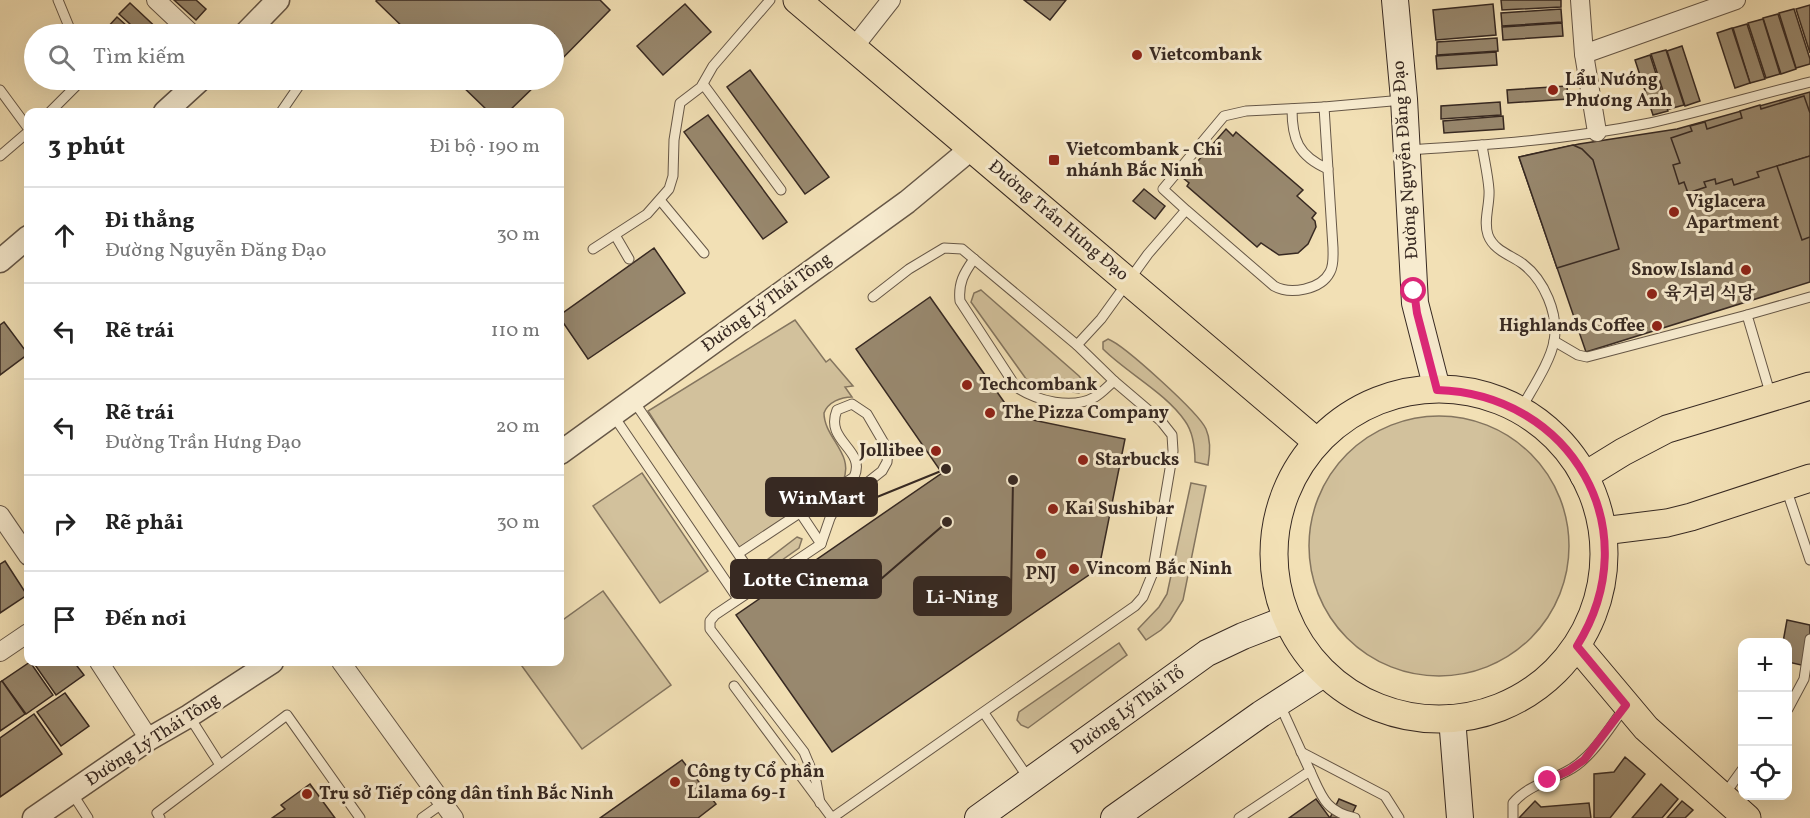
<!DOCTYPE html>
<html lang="vi">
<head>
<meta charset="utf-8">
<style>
	:root { --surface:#fff; --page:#f6f6f6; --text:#222; --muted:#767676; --line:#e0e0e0 }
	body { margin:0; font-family:Vollkorn,"Noto Serif KR",serif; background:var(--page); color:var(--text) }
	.controls { position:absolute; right:18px; bottom:18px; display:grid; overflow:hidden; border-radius:12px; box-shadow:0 6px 24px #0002 }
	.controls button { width:54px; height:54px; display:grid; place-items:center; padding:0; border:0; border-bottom:2px solid var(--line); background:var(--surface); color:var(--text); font:30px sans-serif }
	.stop { position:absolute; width:18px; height:18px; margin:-14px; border:4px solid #db2777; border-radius:50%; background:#fff }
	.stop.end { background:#db2777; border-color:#fff; box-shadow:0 2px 6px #0008 }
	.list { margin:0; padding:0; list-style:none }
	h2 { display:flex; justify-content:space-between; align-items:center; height:78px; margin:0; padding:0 24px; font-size:26px }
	h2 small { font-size:20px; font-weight:400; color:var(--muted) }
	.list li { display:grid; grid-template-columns:39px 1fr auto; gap:18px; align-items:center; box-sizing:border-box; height:96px; padding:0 24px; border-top:2px solid var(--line) }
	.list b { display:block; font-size:22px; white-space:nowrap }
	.list p { margin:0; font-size:20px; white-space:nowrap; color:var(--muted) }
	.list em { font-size:20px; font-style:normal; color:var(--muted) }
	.icon { flex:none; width:33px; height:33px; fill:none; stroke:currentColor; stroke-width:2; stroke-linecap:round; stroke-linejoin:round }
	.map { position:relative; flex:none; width:1810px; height:818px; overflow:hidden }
	.search { position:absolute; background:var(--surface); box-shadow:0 6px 24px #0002; left:24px; top:24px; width:540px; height:66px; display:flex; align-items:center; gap:15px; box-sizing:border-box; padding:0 21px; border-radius:33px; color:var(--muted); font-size:22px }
	.panel { position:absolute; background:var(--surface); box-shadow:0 6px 24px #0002; left:24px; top:108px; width:540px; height:558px; border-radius:12px }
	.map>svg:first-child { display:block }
	.green { fill:#d2c19c; stroke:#84755f; stroke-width:1.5 }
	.building { fill:#98886e; stroke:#372922; stroke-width:1.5 }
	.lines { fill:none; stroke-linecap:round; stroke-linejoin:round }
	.service-casing { stroke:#665747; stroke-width:11 }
	.minor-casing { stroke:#665747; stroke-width:20 }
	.tertiary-casing { stroke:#665747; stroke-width:25 }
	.secondary-casing { stroke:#372922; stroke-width:28 }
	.primary-casing { stroke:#372922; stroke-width:29 }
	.service { stroke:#f7ebcf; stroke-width:9 }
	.minor { stroke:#f7ebcf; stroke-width:18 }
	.tertiary { stroke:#f7ebcf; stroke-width:22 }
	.secondary { stroke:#f7ebcf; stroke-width:26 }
	.primary { stroke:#f2e0b5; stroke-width:27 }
	.route { stroke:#db2777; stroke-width:8 }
	.poi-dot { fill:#8f2418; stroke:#f7ebcf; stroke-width:2 }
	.labels { text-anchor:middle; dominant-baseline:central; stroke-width:6; stroke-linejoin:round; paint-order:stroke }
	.poi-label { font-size:18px; font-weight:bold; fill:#372922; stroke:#f7ebcf; text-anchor:start }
	.street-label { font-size:18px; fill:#372922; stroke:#f7ebcf }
	.leader { fill:none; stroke:#372922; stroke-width:2 }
	.callout-dot { fill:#372922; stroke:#f7ebcf; stroke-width:2 }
	.callout { fill:#372922; stroke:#372922; stroke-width:2 }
	.callout-label { font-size:20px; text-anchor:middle; font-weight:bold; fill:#fff }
</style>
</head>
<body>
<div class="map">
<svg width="1810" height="818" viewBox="0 0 1810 818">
	<rect width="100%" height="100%" fill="#f2e0b5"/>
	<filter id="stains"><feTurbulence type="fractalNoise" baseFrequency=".00333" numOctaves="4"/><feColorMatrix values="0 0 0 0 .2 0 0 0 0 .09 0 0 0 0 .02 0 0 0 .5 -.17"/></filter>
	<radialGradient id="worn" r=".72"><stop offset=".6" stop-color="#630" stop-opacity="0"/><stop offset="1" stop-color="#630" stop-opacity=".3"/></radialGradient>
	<g class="green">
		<polygon points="981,290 1079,376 1083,381 1079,393 1035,387 1029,383 971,302 974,293"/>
		<path d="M795,320l31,42 4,-3 23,27 -8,1 7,10c-11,0 -24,5 -28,16 0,25 31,41 19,68l-104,72 -91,-142z"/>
		<path d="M1108,339c16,6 91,74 98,90 5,11 4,25 2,36l-13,-3c0,-14 -2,-30 -10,-41 -19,-28 -58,-48 -82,-72v-7z"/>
		<circle cx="1439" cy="546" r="130"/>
		<polygon points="642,473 708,571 660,603 593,506"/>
		<polygon points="1191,483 1206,486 1183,600 1170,621 1161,630 1146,640 1138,629 1159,607 1167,594"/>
		<polygon points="797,537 802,539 799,548 765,572 758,571 759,566"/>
		<polygon points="603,591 671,685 582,749 519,662 560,662 560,622"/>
		<polygon points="1119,643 1127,655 1028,728 1021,725 1017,720 1019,712"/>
	</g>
	<g class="building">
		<polygon points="174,0 196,0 206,9 196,20"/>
		<polygon points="377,0 600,0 610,10 554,67 554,34 410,34 376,1"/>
		<polygon points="1024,0 1066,0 1050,20"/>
		<polygon points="1501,0 1561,0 1561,7 1502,10"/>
		<polygon points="130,3 163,34 141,34 119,14"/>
		<polygon points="685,4 711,32 663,75 637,46"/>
		<polygon points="1493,4 1496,35 1436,40 1433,10"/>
		<polygon points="1810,5 1810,53 1796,9"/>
		<polygon points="1561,9 1562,22 1502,26 1501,13"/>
		<polygon points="1794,9 1810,59 1810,64 1796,68 1779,13"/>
		<polygon points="1778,14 1796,69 1781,74 1763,18"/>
		<polygon points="117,17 136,34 114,34 107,28"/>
		<polygon points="1763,19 1780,74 1766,78 1748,23"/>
		<polygon points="1562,23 1563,36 1503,40 1502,27"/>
		<polygon points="1747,24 1765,79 1750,83 1733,28"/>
		<polygon points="1732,28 1750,83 1735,88 1717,33"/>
		<polygon points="1497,38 1498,51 1437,55 1437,42"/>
		<polygon points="1682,46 1700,101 1685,106 1667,51"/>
		<polygon points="1666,50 1684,105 1669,109 1651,54"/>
		<polygon points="1496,52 1497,65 1437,69 1436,56"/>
		<polygon points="1650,55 1668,111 1653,115 1635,60"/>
		<polygon points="750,70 829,177 805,194 727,87"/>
		<polygon points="456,80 541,80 508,112 489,112"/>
		<polygon points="1567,86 1568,99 1508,103 1507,90"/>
		<polygon points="1810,92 1810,282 1586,352 1519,157 1579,144 1677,129"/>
		<polygon points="1804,96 1810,113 1810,156 1757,172 1759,177 1734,185 1732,179 1716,184 1715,179 1704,182 1706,187 1688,193 1684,182 1679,184 1673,165 1680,163 1671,138 1692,131 1690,126 1705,122 1707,129 1742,118 1740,111 1760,105 1761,109"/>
		<polygon points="1500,102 1501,115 1441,119 1441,106"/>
		<polygon points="708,115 787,222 763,239 684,132"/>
		<polygon points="1503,116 1504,129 1444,133 1443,121"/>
		<polygon points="1226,129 1233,136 1236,132 1303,190 1297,196 1316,213 1312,218 1315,221 1316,227 1308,244 1298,253 1279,255 1261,243 1257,247 1187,186 1189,183 1183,178"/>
		<polygon points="1573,145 1582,149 1593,160 1619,249 1557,268 1519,157"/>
		<polygon points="1810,156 1810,237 1802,240 1777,166"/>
		<polygon points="1144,189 1165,206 1155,219 1133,201"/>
		<polygon points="654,248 685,293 588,359 560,318 560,315"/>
		<polygon points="930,297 1014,416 1125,439 1099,568 832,752 736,615 942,473 856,349"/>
		<polygon points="4,322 28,354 0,375 0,325"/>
		<polygon points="5,561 27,595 0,613 0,564"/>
		<polygon points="1787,620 1810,625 1810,667 1788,662 1788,642 1783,642"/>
		<polygon points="30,662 53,695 26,714 2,681"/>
		<polygon points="33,662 74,662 84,675 56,695"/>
		<polygon points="2,681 25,714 0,731 0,682"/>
		<polygon points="65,693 89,726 61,746 37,712"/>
		<polygon points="34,714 62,754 0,797 0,738"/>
		<polygon points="1625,757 1645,774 1610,818 1594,818 1594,774 1614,772"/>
		<polygon points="682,760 716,804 698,818 600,818"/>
		<polygon points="310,784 335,818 272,818 285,809 281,805"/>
		<polygon points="1661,784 1678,799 1662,818 1632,818"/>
		<polygon points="1316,799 1330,818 1289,818"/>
		<polygon points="1339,799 1356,806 1350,818 1330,818"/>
		<polygon points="1535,801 1541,807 1589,803 1591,818 1519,818"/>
		<polygon points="1682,801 1693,810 1685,818 1667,818"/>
	</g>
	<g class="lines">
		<defs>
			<g id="service">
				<polyline points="58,0 72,34"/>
				<polyline points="703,84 781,190"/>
				<polyline points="0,90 28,128"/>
				<polyline points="1324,107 1403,100"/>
				<path d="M1292,109c0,30 6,47 36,60"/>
				<polyline points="50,112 82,80"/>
				<polyline points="281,112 303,80"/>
				<path d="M1482,145c2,14 6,30 7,45 1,15 -6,31 -1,45 6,16 23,20 35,29 21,16 36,50 31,77 -3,20 -24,51 -34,70"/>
				<path d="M1409,150c81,-5 162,-11 241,-27 54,-12 107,-28 160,-41"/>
				<polyline points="0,156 28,132"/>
				<polyline points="660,200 704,253"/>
				<polyline points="615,235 629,259"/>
				<polyline points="593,249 647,214 669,189 673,176 674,140 680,103 701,87 713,66 770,0"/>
				<path d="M974,259c-10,14 -16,24 -14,42l56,86c21,14 56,23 79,10 7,-4 13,-11 19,-16"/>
				<polyline points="1554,341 1578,355 1587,357 1747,315"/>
				<path d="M1077,345l24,-26 47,-65 38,-44 88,76c16,9 47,4 56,-14 4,-7 3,-16 3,-24l-9,-141 -78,4 -22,5 -61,73 23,21"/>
				<polyline points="1771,396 1747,315 1810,297"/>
				<polyline points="633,400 760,586"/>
				<polyline points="613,415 738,599"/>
				<polyline points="1786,488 1810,560"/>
				<polyline points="801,514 821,544"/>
				<path d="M739,553l115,-76c13,-28 -30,-35 -17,-67l15,-6 15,10 21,36 -1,12 -5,9 -38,30 -10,9 -4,8 -9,26 -106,71 -5,6v8l94,123 12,29 4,22"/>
				<polyline points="734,686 832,818"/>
				<polyline points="1788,709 1804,679 1810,639"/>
				<polyline points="984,713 1029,779"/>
				<polyline points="189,716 220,765"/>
				<polyline points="1301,752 1385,796 1399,818"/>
				<path d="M1310,771c12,26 15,40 45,47"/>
				<polyline points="72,793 88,818"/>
				<polyline points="1724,795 1742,770"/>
				<polyline points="160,818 157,813 287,715 360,818"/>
				<polyline points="422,818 443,803"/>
				<polyline points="832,818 1135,606 1143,597 1152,575 1173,451 1172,435 1161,421 1114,381 1077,345 962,249 944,248 909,269 873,297"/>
				<polyline points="1239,818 1310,771 1280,705"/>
				<path d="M1513,818v-15c18,-22 51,-24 71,-44 16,-14 28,-35 41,-52"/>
			</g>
			<g id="minor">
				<polyline points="156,0 192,34"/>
				<polyline points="1580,0 1584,54 1736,0"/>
				<polyline points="854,47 891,0"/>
				<polyline points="1584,54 1597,132"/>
				<polyline points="0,515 28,556"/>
				<polyline points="0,652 28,633"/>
				<polyline points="99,662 149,739"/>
				<polyline points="341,662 454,818"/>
			</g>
			<g id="tertiary">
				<polyline points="245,34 278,0"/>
				<polyline points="165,112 200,80"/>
				<polyline points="0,261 28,237"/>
				<polyline points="560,453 907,202 972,148"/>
				<polyline points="34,818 149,739 189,716 272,662"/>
			</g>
			<g id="secondary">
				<polyline points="1395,0 1404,99 1415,303 1437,389"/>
				<polyline points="1452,718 1460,818"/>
				<polyline points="978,818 1207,653 1243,636 1287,619"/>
				<polyline points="1114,818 1261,714 1325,673"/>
			</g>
			<g id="primary">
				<polyline points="797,0 1317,442"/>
				<circle cx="1439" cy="554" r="165"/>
				<polyline points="1584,476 1623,452 1667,429 1810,386"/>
				<polyline points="1603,531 1667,523 1691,517 1810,478"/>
				<polyline points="1577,646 1646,728 1747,818"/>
			</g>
		</defs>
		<use href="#service" class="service-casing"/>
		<use href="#minor" class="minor-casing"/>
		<use href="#tertiary" class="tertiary-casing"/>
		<use href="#secondary" class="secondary-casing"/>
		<use href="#primary" class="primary-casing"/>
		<use href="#service" class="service"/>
		<use href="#minor" class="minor"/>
		<use href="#tertiary" class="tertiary"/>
		<use href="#secondary" class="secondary"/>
		<use href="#primary" class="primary"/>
	</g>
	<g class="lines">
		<path class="route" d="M1414,291l3,22 20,77c134,4 213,139 140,256l49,59 -42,55 -16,11 -20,9"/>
	</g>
	<g class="poi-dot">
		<circle cx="1137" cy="55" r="6"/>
		<circle cx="1553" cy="90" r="6"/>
		<rect x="1048" y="154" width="12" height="12" rx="3"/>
		<circle cx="1674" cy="212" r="6"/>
		<circle cx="1746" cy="270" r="6"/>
		<circle cx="1652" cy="294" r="6"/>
		<circle cx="1657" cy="326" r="6"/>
		<circle cx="967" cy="385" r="6"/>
		<circle cx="990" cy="413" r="6"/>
		<circle cx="936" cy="451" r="6"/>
		<circle cx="1083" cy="460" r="6"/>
		<circle cx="1053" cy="509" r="6"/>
		<circle cx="1041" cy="554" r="6"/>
		<circle cx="1074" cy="569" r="6"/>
		<circle cx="675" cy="782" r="6"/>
		<circle cx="307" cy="794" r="6"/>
	</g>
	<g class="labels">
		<g class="poi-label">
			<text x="1149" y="55">Vietcombank</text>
			<text x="1565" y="80">Lẩu Nướng<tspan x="1565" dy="21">Phương Anh</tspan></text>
			<text x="1066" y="150">Vietcombank - Chi<tspan x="1066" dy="21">nhánh Bắc Ninh</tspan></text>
			<text x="1686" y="202">Viglacera<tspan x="1686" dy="21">Apartment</tspan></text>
			<text x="1734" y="270" text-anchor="end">Snow Island</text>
			<text x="1664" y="294">육거리 식당</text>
			<text x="1645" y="326" text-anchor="end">Highlands Coffee</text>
			<text x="979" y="385">Techcombank</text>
			<text x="1002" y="413">The Pizza Company</text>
			<text x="924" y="451" text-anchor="end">Jollibee</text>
			<text x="1095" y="460">Starbucks</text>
			<text x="1065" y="509">Kai Sushibar</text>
			<text x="1086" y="569">Vincom Bắc Ninh</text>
			<text x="1041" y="574" text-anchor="middle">PNJ</text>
			<text x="687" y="772">Công ty Cổ phần<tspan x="687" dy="21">Lilama 69-1</tspan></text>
			<text x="319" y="794">Trụ sở Tiếp công dân tỉnh Bắc Ninh</text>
		</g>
		<g class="street-label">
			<text transform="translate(1406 160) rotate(-94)">Đường Nguyễn Đăng Đạo</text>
			<text transform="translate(1058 221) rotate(40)">Đường Trần Hưng Đạo</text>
			<text transform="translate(767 303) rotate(-36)">Đường Lý Thái Tông</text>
			<text transform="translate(1128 711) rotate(-36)">Đường Lý Thái Tổ</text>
			<text transform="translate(153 740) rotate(-33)">Đường Lý Thái Tông</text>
		</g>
	</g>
	<path class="leader" d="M946 469L877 497M947 522L881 579M1013 480L1011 596"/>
	<g class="callout-dot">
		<circle cx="946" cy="469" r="6"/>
		<circle cx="947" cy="522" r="6"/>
		<circle cx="1013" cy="480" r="6"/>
	</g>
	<g class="callout">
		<rect x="766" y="478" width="111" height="38" rx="6"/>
		<rect x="731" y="560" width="150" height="38" rx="6"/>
		<rect x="914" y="577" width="97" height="38" rx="6"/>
	</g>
	<g class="callout-label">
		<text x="822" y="504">WinMart</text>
		<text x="806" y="586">Lotte Cinema</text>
		<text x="962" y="603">Li-Ning</text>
	</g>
	<rect width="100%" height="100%" filter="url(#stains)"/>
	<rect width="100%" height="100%" fill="url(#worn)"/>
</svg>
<div class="controls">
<button>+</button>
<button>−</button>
<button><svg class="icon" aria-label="locate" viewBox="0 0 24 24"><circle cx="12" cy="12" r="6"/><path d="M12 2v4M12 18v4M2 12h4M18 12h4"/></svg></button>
</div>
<div class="stop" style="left:1414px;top:291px"></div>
<div class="stop end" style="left:1548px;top:780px"></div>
<div class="search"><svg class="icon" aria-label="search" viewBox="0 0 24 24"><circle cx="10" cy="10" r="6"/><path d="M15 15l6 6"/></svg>Tìm kiếm</div>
<section class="panel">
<h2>3 phút<small>Đi bộ · 190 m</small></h2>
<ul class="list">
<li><svg class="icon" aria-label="ahead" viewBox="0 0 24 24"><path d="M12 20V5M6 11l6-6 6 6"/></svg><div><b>Đi thẳng</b><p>Đường Nguyễn Đăng Đạo</p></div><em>30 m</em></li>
<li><svg class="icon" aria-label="left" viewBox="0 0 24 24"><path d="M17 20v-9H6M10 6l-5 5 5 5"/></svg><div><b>Rẽ trái</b></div><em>110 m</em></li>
<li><svg class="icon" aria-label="left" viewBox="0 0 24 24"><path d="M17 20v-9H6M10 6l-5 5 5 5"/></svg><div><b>Rẽ trái</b><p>Đường Trần Hưng Đạo</p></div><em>20 m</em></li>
<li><svg class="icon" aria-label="right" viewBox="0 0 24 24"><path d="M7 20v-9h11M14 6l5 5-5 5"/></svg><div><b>Rẽ phải</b></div><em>30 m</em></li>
<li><svg class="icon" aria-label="arrive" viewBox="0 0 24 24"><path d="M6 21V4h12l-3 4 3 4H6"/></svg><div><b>Đến nơi</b></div></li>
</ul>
</section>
</div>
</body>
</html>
